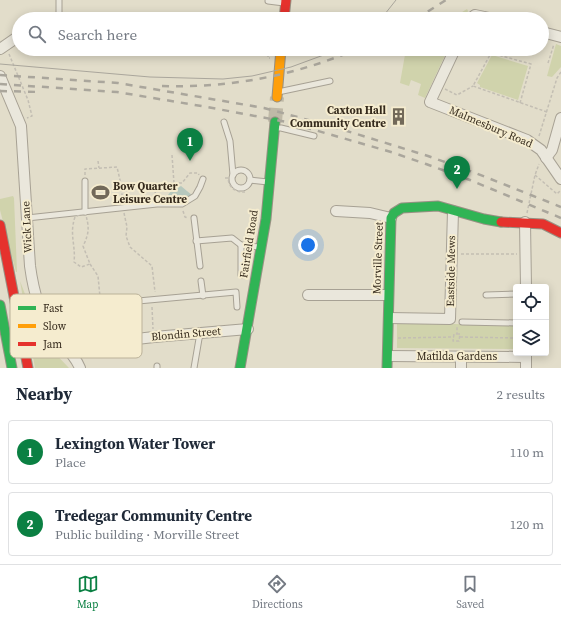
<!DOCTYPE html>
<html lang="en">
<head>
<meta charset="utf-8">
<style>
	:root { --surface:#fff; --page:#f6f6f7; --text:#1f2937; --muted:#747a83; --line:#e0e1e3; --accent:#0b8043 }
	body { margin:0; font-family:"Source Serif 4",serif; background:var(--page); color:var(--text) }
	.controls { position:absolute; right:12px; bottom:12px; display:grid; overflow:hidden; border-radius:4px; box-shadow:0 2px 10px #0003 }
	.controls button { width:36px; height:36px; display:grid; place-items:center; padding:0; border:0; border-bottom:1px solid var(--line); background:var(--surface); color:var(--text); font:20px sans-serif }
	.you { position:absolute; left:308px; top:245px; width:14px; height:14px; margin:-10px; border:3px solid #fff; border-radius:50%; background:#1a73e8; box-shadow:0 0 0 6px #1a73e833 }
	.badge { display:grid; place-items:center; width:26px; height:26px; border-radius:50%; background:var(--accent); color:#fff; font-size:13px; font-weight:700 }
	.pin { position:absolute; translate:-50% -33px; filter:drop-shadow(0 1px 2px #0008) }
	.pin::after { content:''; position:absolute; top:21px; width:14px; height:12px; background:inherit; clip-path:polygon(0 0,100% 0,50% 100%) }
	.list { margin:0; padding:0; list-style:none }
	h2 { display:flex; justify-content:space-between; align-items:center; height:52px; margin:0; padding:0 16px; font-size:17px }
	h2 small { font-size:13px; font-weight:400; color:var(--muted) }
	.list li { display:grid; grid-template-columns:26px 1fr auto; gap:12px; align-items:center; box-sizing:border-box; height:64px; margin:0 8px 8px; padding:0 8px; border:1px solid var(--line); border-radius:4px }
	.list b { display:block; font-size:15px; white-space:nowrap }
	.list p { margin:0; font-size:13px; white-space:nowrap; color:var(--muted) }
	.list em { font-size:13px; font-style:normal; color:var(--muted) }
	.icon { flex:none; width:22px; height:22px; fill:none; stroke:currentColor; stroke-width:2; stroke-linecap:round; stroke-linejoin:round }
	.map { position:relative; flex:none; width:561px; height:368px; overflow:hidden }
	.search { position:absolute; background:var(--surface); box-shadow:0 2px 10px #0003; left:12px; right:12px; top:12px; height:44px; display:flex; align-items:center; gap:10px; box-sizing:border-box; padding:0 14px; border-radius:22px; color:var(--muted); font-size:15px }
	.sheet { height:196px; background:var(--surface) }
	nav { display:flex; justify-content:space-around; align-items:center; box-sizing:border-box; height:56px; border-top:1px solid var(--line); background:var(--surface); font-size:11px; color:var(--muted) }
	nav a { display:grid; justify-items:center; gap:2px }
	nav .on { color:var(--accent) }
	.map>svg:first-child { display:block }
	.green { fill:#d0d3ac }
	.water { fill:#b6c8bd }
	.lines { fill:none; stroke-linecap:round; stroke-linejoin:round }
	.secondary-tunnel { stroke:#bfb9a7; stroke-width:14; stroke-dasharray:14 7; stroke-linecap:butt }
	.lane-casing { stroke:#a7a194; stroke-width:7 }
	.street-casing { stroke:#a7a194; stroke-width:12 }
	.fast-casing { stroke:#979183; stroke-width:11 }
	.slow-casing { stroke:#979183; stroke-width:11 }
	.jam-casing { stroke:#979183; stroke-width:11 }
	.path { stroke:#c3beb3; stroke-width:1.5; stroke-dasharray:3 2; stroke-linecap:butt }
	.lane { stroke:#eae7dc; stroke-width:5 }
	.street { stroke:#eae7dc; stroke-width:10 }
	.fast { stroke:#30b455; stroke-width:9 }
	.slow { stroke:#ff9f0a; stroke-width:9 }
	.jam { stroke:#e5322d; stroke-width:9 }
	.tram { stroke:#aaa69c; stroke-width:1 }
	.rail { stroke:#aaa69c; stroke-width:2.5; stroke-dasharray:7 7; stroke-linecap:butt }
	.labels { text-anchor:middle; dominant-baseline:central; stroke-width:4; stroke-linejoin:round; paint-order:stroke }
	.poi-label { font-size:11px; font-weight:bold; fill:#352a1c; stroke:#f5eccf; text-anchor:end }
	.street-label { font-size:11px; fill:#352a1c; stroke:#f5eccf }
	.key { fill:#f5eccf; stroke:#bbb299; stroke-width:1 }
	.key-label { font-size:11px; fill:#352a1c }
</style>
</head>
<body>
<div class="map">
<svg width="561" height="368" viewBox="0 0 561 368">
	<rect width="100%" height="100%" fill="#e2ddca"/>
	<g class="green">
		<polygon points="467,9 468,11 464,19 451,19"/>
		<polygon points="556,44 561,46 561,67 552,77 547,76"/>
		<polygon points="406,49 448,49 425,98 418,95 421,84 411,80 409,86 400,83"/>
		<polygon points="492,55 528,66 518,100 480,87 480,85 477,83"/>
		<polygon points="13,196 14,198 17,272 16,272 0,210 0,199"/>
		<polygon points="20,281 36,323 46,344 69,368 35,368"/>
		<polygon points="397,323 514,325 514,349 397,348"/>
	</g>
	<path class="water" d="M181,186l12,10c-9,7 -19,8 -28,3l9,-12 3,1z"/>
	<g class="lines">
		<polyline class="secondary-tunnel" points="275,122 277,97"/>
		<defs>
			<g id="lane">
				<polyline points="59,0 59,15"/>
				<polyline points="268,1 284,3"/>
				<polyline points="278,92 330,81"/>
				<polyline points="224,122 230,141 233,175"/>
				<polyline points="275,128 281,128 314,136"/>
				<circle cx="241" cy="179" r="9"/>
				<polyline points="250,180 268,182"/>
				<polyline points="85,212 85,181"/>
				<polyline points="27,218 157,204 182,204 195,196 200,187 203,179"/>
				<polyline points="194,218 200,266"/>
				<polyline points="196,241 232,238 241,245"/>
				<polyline points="241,275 241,245 259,247"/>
				<polyline points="201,281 203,296"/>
				<polyline points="486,295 516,294"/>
				<polyline points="42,313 51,309 236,292 237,307"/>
				<polyline points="462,322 516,323"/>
				<polyline points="157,366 157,368"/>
				<polyline points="194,368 200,333"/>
			</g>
			<g id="street">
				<polyline points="470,19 475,15 494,19"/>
				<polyline points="542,32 561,37"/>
				<polyline points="0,49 19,36"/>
				<polyline points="455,49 430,102 527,140 541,150 561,179"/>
				<path d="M0,76l21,50 9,140c3,22 8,46 22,65 9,12 22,22 28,37"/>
				<polyline points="546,158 552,150 561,118"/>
				<polyline points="336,211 370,213 391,218"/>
				<polyline points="525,222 526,287"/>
				<polyline points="308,295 388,295"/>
				<polyline points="389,318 450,319 453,211"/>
				<polyline points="76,346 154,337 248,329"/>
				<polyline points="526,353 526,368"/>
				<polyline points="388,356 526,357"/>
				<polyline points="461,356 461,368"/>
			</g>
			<g id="fast">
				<polyline points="0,305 12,368"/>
				<polyline points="240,368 266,219 275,122"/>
				<polyline points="387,368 391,218 394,213 402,208 438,206 484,219 501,222"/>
			</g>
			<polyline id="slow" points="277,97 281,49"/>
			<g id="jam">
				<polyline points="284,19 286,0"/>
				<polyline points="501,222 543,224 561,233"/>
				<polyline points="0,225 28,368"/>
			</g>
		</defs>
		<use href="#lane" class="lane-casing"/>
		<use href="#street" class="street-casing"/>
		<use href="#fast" class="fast-casing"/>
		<use href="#slow" class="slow-casing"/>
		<use href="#jam" class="jam-casing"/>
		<g class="path">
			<polyline points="268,49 268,58 270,58"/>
			<polyline points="489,49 491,53"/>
			<polyline points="9,54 28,100 32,116 27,118"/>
			<polyline points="548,63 554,44"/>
			<polyline points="445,89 457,95 473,86"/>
			<polyline points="520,103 531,64 491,53 473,86 547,112"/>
			<polyline points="539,136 557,78 561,72"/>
			<polyline points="172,155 174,183"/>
			<polyline points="98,161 99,168"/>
			<polyline points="85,175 85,169 117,167 120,180 123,202"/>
			<polyline points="535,175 557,194 561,190"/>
			<path d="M225,178h3c1,10 7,14 17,14"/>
			<polyline points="156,198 154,183 182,183 190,173 198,173 199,175"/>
			<polyline points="183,211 185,217 188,218"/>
			<path d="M85,212c4,14 5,20 -2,34l7,18 -9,3 -7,-5c2,-16 -5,-28 1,-45z"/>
			<polyline points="124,213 127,227 126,236 130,247 152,266 155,292"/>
			<polyline points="527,213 535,175 539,164"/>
			<polyline points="461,254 517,254"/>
			<polyline points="90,264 98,276 100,297"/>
			<polyline points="152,307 153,329"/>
			<polyline points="457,334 460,334 459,341 453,341 454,334 457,334 457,326"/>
			<polyline points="460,337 516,338"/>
			<polyline points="398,338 454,337"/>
		</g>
		<use href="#lane" class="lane"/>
		<use href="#street" class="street"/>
		<use href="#fast" class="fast"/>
		<use href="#slow" class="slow"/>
		<use href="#jam" class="jam"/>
		<g class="tram">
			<polyline points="381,19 396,0"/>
			<polyline points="0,64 150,77 223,79 252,76 291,67 340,49"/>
		</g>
		<g class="rail">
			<polyline points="416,19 446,0"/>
			<polyline points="0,75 118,83 264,108 334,127 428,156 473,172 561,207"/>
			<polyline points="0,84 117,92 207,107 287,122 391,152 426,164 470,180 561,218"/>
			<path d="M162,86c68,2 132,-10 195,-37"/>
			<polyline points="0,91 40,92"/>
		</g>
	</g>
	<defs>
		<symbol id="building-bare" viewBox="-9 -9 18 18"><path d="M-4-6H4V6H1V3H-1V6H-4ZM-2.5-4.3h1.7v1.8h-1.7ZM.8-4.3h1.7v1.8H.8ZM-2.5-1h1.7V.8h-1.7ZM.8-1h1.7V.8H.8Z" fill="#726959" stroke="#f5eccf" stroke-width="2.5" paint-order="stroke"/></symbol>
		<symbol id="stadium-bare" viewBox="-9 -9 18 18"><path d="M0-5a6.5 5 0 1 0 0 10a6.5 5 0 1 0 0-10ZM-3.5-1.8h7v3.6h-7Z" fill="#726959" stroke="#f5eccf" stroke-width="2.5" paint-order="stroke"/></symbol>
	</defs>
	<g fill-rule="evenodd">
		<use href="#building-bare" x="386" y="104" width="25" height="25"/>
		<use href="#stadium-bare" x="88" y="180" width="25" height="25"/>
	</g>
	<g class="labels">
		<g class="poi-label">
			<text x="386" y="110">Caxton Hall<tspan x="386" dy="13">Community Centre</tspan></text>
			<text x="113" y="186" text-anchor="start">Bow Quarter<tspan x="113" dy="13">Leisure Centre</tspan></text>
		</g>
		<g class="street-label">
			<text transform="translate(491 127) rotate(23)">Malmesbury Road</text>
			<text transform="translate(27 227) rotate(-93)">Wick Lane</text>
			<text transform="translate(249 244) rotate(-81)">Fairfield Road</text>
			<text transform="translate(378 258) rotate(-88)">Morville Street</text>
			<text transform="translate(451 271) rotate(-89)">Eastside Mews</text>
			<text transform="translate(186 334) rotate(-5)">Blondin Street</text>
			<text x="457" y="356">Matilda Gardens</text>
		</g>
	</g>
	<rect x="10" y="294" width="132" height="64" rx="6" class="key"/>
	<rect x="18" y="306" width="18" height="4" fill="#30b455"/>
	<rect x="18" y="324" width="18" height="4" fill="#ff9f0a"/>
	<rect x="18" y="342" width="18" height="4" fill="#e5322d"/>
	<g class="key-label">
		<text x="43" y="312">Fast</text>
		<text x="43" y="330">Slow</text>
		<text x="43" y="348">Jam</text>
	</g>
</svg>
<div class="controls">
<button><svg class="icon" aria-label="locate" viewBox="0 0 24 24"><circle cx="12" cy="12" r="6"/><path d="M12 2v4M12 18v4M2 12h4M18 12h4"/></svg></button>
<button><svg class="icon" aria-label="layers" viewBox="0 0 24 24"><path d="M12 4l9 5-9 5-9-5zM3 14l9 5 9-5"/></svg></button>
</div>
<div class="you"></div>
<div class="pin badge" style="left:190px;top:161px">1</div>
<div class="pin badge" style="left:457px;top:189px">2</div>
<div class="search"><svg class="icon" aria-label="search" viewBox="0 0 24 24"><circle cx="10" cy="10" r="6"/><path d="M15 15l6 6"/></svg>Search here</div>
</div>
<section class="sheet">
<h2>Nearby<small>2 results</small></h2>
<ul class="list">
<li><span class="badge">1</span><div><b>Lexington Water Tower</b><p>Place</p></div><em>110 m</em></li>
<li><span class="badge">2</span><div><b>Tredegar Community Centre</b><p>Public building · Morville Street</p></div><em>120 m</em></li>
</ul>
</section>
<nav>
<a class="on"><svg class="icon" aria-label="map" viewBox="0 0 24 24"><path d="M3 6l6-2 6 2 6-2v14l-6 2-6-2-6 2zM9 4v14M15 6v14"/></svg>Map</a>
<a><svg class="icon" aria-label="directions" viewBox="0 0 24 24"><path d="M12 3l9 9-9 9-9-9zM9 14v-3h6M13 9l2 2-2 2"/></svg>Directions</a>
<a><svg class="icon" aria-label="saved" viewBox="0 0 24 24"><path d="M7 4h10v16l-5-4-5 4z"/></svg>Saved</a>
</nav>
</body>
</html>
